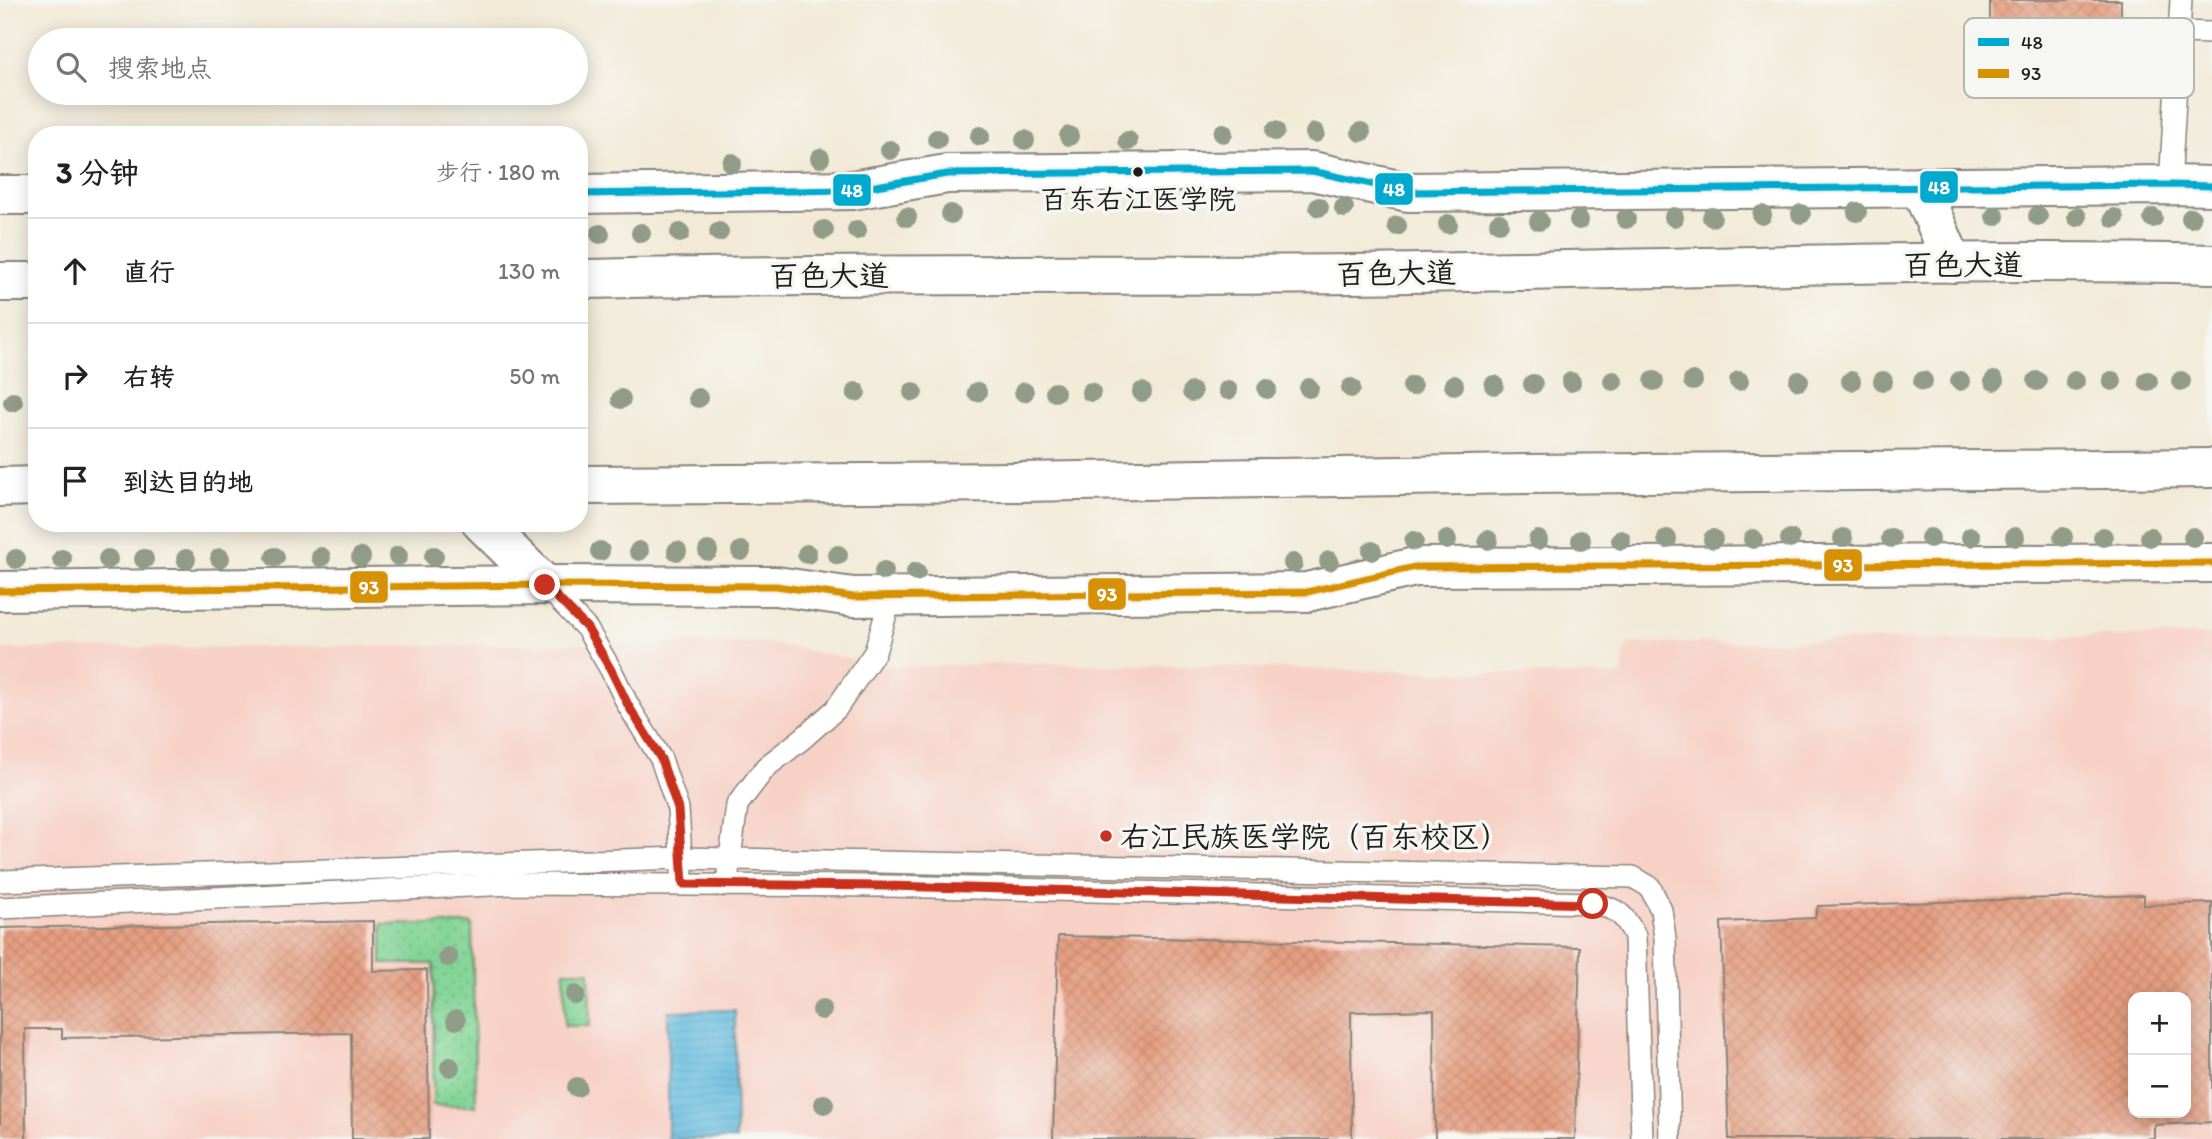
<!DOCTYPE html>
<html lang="zh">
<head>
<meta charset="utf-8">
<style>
	:root { --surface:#fff; --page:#f6f6f6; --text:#222; --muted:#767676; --line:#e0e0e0 }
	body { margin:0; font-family:Itim,"LXGW WenKai TC",sans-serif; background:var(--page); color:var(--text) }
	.controls { position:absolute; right:21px; bottom:21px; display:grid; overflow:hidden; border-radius:14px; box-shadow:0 4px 18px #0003 }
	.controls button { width:63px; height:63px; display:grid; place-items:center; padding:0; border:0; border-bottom:2px solid var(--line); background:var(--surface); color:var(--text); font:35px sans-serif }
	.stop { position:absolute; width:21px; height:21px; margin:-16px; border:5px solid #c8321e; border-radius:50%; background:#fff }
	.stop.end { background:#c8321e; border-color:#fff; box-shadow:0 2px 7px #0008 }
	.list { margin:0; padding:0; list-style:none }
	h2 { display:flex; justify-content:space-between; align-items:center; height:91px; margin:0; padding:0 28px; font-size:30px }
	h2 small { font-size:23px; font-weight:400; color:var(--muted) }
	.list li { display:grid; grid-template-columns:46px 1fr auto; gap:21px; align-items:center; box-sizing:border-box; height:105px; padding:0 28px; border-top:2px solid var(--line) }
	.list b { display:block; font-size:26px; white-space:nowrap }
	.list em { font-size:23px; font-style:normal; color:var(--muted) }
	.icon { flex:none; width:38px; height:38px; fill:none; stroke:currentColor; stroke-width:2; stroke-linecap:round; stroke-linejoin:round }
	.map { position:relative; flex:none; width:2212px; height:1139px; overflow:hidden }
	.search { position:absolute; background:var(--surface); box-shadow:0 4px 18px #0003; left:28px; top:28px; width:560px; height:77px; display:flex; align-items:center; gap:18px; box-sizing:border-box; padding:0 24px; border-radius:38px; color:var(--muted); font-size:26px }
	.panel { position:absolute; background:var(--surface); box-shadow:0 4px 18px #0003; left:28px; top:126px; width:560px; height:406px; border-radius:28px }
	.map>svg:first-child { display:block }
	.built { fill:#f7d1c6; fill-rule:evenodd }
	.grass { fill:url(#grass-dots); stroke:#4f7858; stroke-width:2 }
	.water { fill:url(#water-rules); stroke:#406c7e; stroke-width:2 }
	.building { fill:url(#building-cross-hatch); fill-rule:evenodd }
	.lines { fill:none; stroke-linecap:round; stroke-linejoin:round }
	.service-casing { stroke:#87837a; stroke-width:24 }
	.tertiary-casing { stroke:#87837a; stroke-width:42 }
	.trunk-casing { stroke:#87837a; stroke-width:42 }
	.service { stroke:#fff; stroke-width:21 }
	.tertiary { stroke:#fff; stroke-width:38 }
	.trunk { stroke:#fff; stroke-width:38 }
	.bus-1-casing { stroke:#f6f6f2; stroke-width:12 }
	.bus-2-casing { stroke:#f6f6f2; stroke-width:12 }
	.bus-1 { stroke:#00a9ce; stroke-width:7 }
	.bus-2 { stroke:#d69104; stroke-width:7 }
	.tree { fill:#909c87 }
	.route { stroke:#c8321e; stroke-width:9 }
	.bus-dot { fill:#1c1c1c; stroke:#f6f6f2; stroke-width:2.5 }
	.poi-dot { fill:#c8321e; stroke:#f6f6f2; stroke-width:2.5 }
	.labels { text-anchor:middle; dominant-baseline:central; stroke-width:7; stroke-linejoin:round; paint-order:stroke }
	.bus-label { font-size:28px; fill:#1c1c1c; stroke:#f6f6f2 }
	.street-label { font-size:30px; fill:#1c1c1c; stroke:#f6f6f2 }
	.poi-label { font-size:30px; fill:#1c1c1c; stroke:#f6f6f2; text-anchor:start }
	.key { fill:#f6f6f2; stroke:#b5b5b2; stroke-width:2 }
	.key-label { font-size:19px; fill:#1c1c1c }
	.line-badge { stroke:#f6f6f2; stroke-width:2.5 }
	.badge-label { font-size:19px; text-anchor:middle; font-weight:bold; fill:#fff }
</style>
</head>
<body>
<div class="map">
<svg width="2212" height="1139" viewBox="0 0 2212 1139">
	<defs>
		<pattern id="grass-dots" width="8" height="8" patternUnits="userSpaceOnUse" patternTransform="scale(1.75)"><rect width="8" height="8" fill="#82d495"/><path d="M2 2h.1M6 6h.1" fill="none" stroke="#70b580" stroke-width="1.8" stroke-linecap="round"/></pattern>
		<pattern id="water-rules" width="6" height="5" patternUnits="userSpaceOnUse" patternTransform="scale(1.75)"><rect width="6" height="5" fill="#63bce0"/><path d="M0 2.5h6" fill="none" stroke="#55a1c0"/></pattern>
		<pattern id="building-cross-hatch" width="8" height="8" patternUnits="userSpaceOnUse" patternTransform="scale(1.75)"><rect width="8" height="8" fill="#e69f81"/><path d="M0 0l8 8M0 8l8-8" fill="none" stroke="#c5886f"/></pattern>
	</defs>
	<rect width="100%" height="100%" fill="#f6f6f2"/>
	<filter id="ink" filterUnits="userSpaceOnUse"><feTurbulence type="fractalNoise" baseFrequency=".0143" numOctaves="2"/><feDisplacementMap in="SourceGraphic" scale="14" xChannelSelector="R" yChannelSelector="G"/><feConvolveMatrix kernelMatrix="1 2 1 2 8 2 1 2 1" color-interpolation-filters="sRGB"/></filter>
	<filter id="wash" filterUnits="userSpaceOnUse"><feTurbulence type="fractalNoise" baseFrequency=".00686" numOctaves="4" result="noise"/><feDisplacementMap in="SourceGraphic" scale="28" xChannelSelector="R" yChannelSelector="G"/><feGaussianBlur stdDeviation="1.57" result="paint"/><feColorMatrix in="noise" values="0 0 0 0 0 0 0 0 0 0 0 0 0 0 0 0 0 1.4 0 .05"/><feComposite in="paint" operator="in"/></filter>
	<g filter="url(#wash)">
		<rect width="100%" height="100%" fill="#f2ead7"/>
		<path class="built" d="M2212,635v504h-2212v-490l767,-6 127,24 138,-4 589,13 5,-32zM2133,997h53v116h-53z"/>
		<g class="grass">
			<polygon points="382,924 472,924 476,1106 433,1106 434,964 382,964"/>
			<polygon points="564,971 589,971 590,1026 565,1026"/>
		</g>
		<polygon class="water" points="735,1010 736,1139 668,1139 668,1011"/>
		<g id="blocks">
			<g class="building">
				<polygon points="1990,0 2121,0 2121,30 1990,31"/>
				<path d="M2144,895v10l68,-2v219l-58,3v13l-17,1h-408l-8,-217 94,-4 3,-12zM2133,997h53v116h-53z"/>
				<polygon points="373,921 373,971 427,970 429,1139 352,1139 351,1033 62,1038 62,1029 25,1029 26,1139 0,1139 0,928"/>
				<polygon points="1058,936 1580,947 1575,1139 1435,1139 1434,1010 1351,1012 1352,1139 1053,1139"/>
			</g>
		</g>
	</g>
	<g filter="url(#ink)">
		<use href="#blocks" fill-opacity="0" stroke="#87837a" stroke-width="2"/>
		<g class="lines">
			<defs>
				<g id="service">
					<polyline points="2179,32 2212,33"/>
					<polyline points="2170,185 2181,0"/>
					<polyline points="545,585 587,629 611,670 628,705 661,759 678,809 682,872"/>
					<polyline points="728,873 737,805 766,767 802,739 836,709 875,652 891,596"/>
					<polyline points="0,881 681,858 1633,877 1650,887 1661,910 1665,938 1670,1139"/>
					<path d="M0,908l512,-24 374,2 707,17c25,7 30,9 42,33l7,203"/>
				</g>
				<g id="tertiary">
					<polyline points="1920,187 1953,263"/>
					<polyline points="579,194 852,190 947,174 1312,171 1408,192 2170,185 2212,186"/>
					<polyline points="0,195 37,195"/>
					<polyline points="482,523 545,585"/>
					<polyline points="0,591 545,585 776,586 853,597 1307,592 1415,567 2212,563"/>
				</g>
				<g id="trunk">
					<path d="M579,279c257,-6 514,-3 772,-5 287,-3 574,-17 861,-10"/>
					<polyline points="0,282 37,282"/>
					<polyline points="579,485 1018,482 1525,474 2212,468"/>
					<polyline points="0,487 37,486"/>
				</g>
			</defs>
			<use href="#service" class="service-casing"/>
			<use href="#tertiary" class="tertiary-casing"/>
			<use href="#trunk" class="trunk-casing"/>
			<use href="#service" class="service"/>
			<use href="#tertiary" class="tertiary"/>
			<use href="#trunk" class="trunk"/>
			<defs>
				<polyline id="bus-1" points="579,194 852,190 947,174 1312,171 1408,192 2170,185 2212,186"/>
				<polyline id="bus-2" points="0,591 545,585 776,586 853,597 1307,592 1415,567 2212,563"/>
			</defs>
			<use href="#bus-1" class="bus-1-casing"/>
			<use href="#bus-2" class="bus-2-casing"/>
			<use href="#bus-1" class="bus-1"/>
			<use href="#bus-2" class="bus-2"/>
		</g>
		<g class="tree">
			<circle cx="1275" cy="131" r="10"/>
			<circle cx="1361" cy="132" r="10"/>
			<circle cx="1223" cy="133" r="10"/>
			<circle cx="1315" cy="133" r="10"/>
			<circle cx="980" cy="136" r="10"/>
			<circle cx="1069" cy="136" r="10"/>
			<circle cx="937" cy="139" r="10"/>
			<circle cx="1025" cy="140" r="10"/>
			<circle cx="1128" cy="141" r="10"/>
			<circle cx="890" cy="150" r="10"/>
			<circle cx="820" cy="158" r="10"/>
			<circle cx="732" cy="163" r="10"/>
			<circle cx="1319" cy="207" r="10"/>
			<circle cx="1344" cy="208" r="10"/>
			<circle cx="1857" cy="212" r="10"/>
			<circle cx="951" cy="214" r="10"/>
			<circle cx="1801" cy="214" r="10"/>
			<circle cx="1762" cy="215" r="10"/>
			<circle cx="1995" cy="216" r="10"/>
			<circle cx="2038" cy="216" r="10"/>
			<circle cx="907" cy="217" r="10"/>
			<circle cx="1674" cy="217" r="10"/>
			<circle cx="1712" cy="217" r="10"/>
			<circle cx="2077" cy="217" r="10"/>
			<circle cx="2114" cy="218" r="10"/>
			<circle cx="2153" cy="218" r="10"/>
			<circle cx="2191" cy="218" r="10"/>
			<circle cx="1626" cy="219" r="10"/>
			<circle cx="1579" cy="220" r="10"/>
			<circle cx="1539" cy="221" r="10"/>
			<circle cx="1499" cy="223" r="10"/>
			<circle cx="1448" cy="224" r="10"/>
			<circle cx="1397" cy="226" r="10"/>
			<circle cx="824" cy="230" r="10"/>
			<circle cx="857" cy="230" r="10"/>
			<circle cx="719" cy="232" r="10"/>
			<circle cx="641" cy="233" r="10"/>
			<circle cx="680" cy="233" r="10"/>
			<circle cx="600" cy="234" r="10"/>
			<circle cx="1613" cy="381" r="10"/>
			<circle cx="1654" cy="381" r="10"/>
			<circle cx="1693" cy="381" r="10"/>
			<circle cx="1739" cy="381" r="10"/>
			<circle cx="1799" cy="381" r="10"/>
			<circle cx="1851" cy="381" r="10"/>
			<circle cx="1883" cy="381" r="10"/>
			<circle cx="1923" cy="381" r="10"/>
			<circle cx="1960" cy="381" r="10"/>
			<circle cx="1994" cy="381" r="10"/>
			<circle cx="2037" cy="381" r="10"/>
			<circle cx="2075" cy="381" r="10"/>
			<circle cx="2112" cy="381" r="10"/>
			<circle cx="2148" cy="381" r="10"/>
			<circle cx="2181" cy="381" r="10"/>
			<circle cx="1571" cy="382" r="10"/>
			<circle cx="1533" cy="384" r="10"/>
			<circle cx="1454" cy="385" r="10"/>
			<circle cx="1494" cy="385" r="10"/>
			<circle cx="1412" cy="386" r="10"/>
			<circle cx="1309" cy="388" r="10"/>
			<circle cx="1351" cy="388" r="10"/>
			<circle cx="1267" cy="389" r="10"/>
			<circle cx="1228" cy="390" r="10"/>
			<circle cx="856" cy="392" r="10"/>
			<circle cx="913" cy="392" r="10"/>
			<circle cx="977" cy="392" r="10"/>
			<circle cx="1024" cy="392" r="10"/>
			<circle cx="1055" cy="392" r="10"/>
			<circle cx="1091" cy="392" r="10"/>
			<circle cx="1142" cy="392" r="10"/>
			<circle cx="1192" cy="392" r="10"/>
			<circle cx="698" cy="398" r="10"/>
			<circle cx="621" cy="399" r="10"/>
			<circle cx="13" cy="402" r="10"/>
			<circle cx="1971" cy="537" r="10"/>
			<circle cx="2015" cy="537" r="10"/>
			<circle cx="2063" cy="537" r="10"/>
			<circle cx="2103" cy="537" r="10"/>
			<circle cx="2150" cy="537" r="10"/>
			<circle cx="2193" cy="537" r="10"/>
			<circle cx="1843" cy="538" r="10"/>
			<circle cx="1891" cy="538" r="10"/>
			<circle cx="1930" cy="538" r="10"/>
			<circle cx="1667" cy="539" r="10"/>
			<circle cx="1713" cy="539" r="10"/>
			<circle cx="1753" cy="539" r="10"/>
			<circle cx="1790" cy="539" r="10"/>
			<circle cx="1447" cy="540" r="10"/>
			<circle cx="1488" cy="540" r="10"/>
			<circle cx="1538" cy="540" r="10"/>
			<circle cx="1581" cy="540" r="10"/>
			<circle cx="1621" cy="540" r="10"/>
			<circle cx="1414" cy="541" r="10"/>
			<circle cx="600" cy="551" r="10"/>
			<circle cx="639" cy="551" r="10"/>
			<circle cx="677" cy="551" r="10"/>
			<circle cx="708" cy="551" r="10"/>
			<circle cx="741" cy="551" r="10"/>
			<circle cx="1372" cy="551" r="10"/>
			<circle cx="807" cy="554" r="10"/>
			<circle cx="838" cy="555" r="10"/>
			<circle cx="398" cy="556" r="10"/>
			<circle cx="434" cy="556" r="10"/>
			<circle cx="275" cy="557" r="10"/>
			<circle cx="321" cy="557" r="10"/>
			<circle cx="361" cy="557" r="10"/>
			<circle cx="220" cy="558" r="10"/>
			<circle cx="16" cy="559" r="10"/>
			<circle cx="62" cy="559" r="10"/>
			<circle cx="108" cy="559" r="10"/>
			<circle cx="144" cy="559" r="10"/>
			<circle cx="186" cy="559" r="10"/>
			<circle cx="1329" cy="561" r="10"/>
			<circle cx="1293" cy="563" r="10"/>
			<circle cx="884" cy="571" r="10"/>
			<circle cx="916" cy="572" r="10"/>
			<circle cx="448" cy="957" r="10"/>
			<circle cx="575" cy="995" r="10"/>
			<circle cx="822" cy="1010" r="10"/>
			<circle cx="456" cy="1020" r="10"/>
			<circle cx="450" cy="1067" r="10"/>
			<circle cx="577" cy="1087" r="10"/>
			<circle cx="824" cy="1104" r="10"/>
		</g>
	</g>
	<g class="lines" filter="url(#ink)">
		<polyline class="route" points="545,585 587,628 611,670 628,705 661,759 678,809 683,884 886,886 1593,904"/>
	</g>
	<circle class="bus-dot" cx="1138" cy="172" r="6"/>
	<circle class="poi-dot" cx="1106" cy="836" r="7"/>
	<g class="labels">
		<g class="bus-label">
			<text x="1138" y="199">百东右江医学院</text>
		</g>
		<g class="street-label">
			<text x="1963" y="264">百色大道</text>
			<text transform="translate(1396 273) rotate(-1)">百色大道</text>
			<text x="829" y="275">百色大道</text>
		</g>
		<g class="poi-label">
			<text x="1120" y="836">右江民族医学院（百东校区）</text>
		</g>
	</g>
	<rect x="1964" y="18" width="230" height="80" rx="10" class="key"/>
	<rect x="1978" y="38" width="31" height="8" fill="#00a9ce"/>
	<rect x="1978" y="69" width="31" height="9" fill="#d69104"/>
	<g class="key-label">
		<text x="2021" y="49">48</text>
		<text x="2021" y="80">93</text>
	</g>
	<g class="line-badge">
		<rect x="1919" y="170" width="40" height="34" rx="7" fill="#00a9ce"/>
		<rect x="1374" y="172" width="40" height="34" rx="7" fill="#00a9ce"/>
		<rect x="832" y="173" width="40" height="34" rx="7" fill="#00a9ce"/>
		<rect x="1823" y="548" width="40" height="34" rx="7" fill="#d69104"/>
		<rect x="349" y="570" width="40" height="34" rx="7" fill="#d69104"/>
		<rect x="1087" y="577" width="40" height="34" rx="7" fill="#d69104"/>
	</g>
	<g class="badge-label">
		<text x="1939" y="194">48</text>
		<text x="1394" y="196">48</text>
		<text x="852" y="197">48</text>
		<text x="1843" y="572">93</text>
		<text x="369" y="594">93</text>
		<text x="1107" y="601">93</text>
	</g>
</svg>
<div class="controls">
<button>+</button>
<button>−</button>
</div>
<div class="stop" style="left:1593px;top:904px"></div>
<div class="stop end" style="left:545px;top:585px"></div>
<div class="search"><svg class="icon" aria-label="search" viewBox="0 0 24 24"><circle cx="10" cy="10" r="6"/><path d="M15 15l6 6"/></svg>搜索地点</div>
<section class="panel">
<h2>3 分钟<small>步行 · 180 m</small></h2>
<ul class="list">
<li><svg class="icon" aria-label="ahead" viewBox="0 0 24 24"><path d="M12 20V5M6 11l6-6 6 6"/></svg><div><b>直行</b></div><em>130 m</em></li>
<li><svg class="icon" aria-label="right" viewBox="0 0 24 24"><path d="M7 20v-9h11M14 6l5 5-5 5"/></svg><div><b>右转</b></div><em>50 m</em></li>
<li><svg class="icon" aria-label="arrive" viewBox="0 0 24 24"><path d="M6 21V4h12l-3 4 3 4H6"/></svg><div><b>到达目的地</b></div></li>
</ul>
</section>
</div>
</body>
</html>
